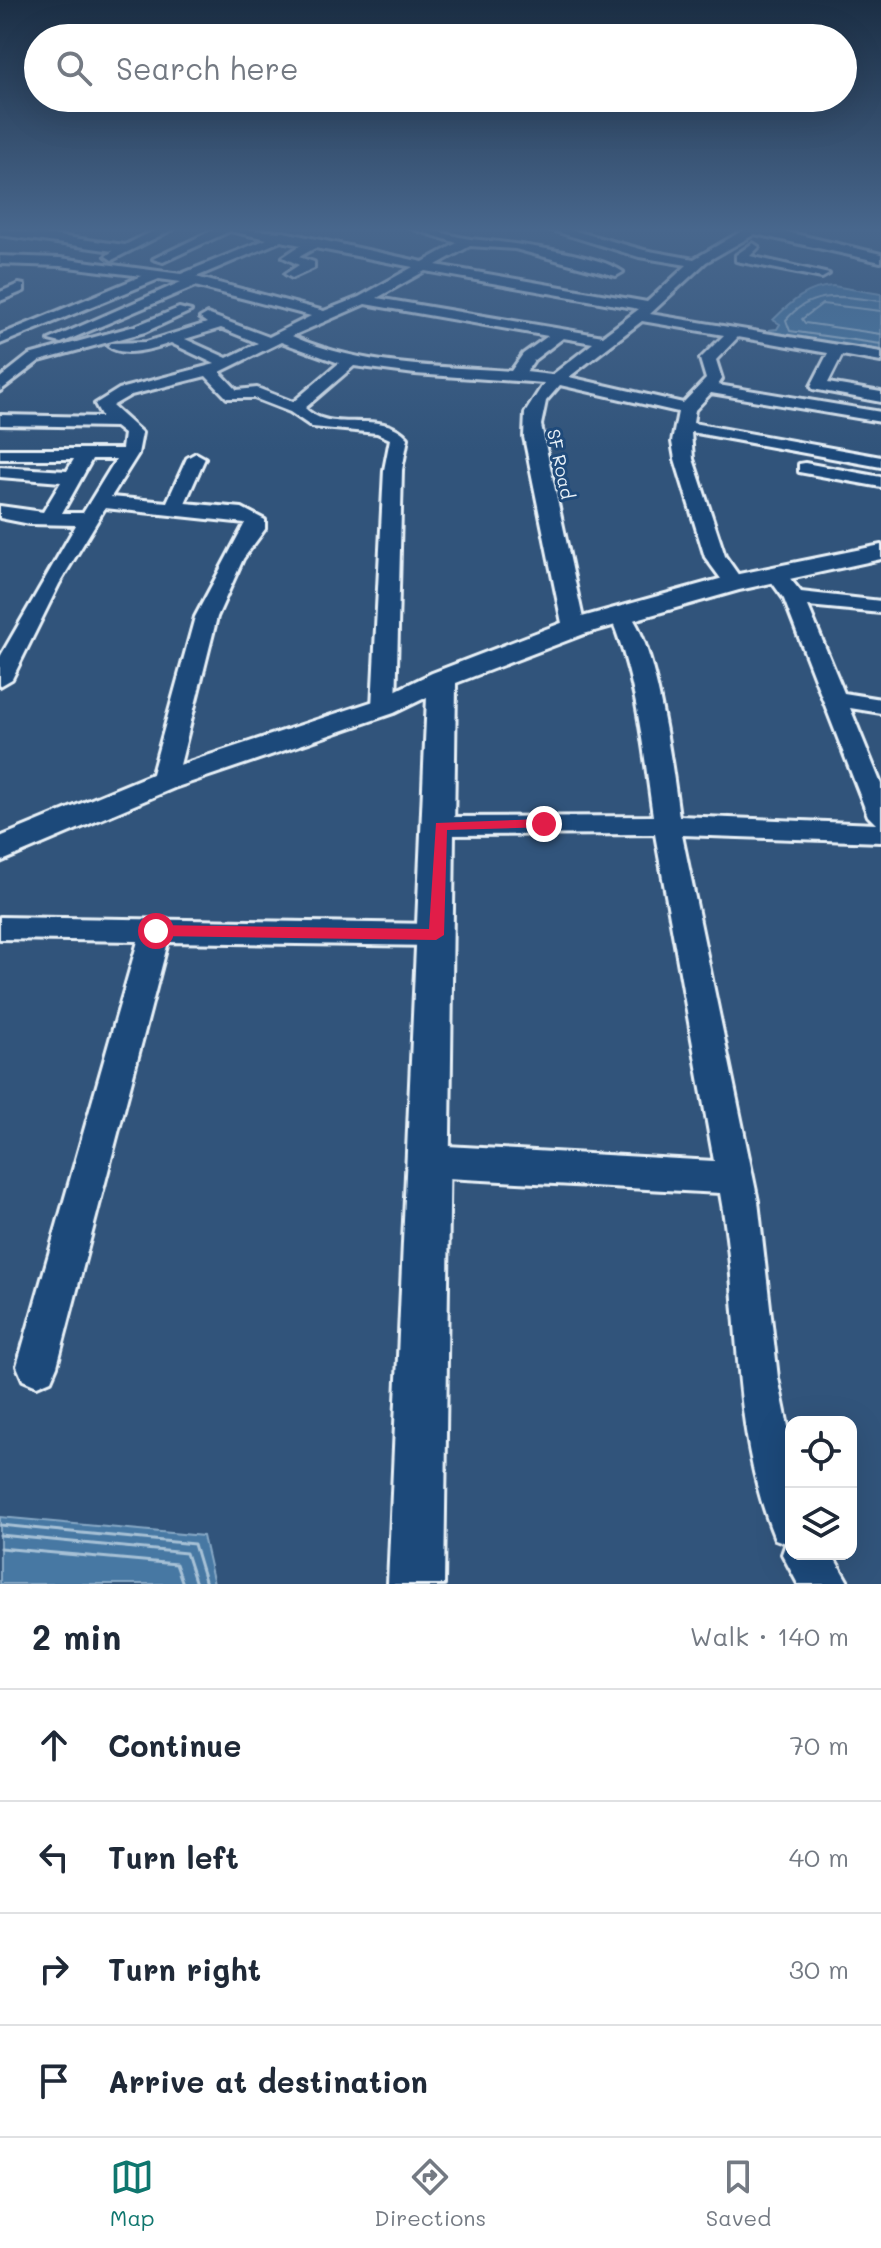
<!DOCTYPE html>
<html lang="en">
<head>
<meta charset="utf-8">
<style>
	:root { --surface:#fff; --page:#f6f6f7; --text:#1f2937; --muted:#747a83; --line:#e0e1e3; --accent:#0f766e }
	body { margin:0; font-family:Mali,sans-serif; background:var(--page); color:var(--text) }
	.controls { position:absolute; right:24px; bottom:24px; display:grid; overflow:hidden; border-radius:16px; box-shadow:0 8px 32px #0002 }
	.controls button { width:72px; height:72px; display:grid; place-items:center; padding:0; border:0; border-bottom:2px solid var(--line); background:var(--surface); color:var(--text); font:40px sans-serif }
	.stop { position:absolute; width:24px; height:24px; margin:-18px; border:6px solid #e11d48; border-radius:50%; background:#fff }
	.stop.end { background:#e11d48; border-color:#fff; box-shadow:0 2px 8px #0008 }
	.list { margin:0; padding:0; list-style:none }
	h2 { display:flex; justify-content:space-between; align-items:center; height:104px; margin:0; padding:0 32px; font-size:34px }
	h2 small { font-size:26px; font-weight:400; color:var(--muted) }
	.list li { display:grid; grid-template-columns:52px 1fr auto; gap:24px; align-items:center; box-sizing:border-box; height:112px; padding:0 32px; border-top:2px solid var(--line) }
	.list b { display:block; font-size:30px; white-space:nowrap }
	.list em { font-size:26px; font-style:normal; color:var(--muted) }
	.icon { flex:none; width:44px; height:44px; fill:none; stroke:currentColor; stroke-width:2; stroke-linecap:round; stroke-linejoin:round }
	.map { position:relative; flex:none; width:881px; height:1584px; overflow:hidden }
	.search { position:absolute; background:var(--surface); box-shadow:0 8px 32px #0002; left:24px; right:24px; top:24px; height:88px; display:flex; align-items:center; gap:20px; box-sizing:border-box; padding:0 28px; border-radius:44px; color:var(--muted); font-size:30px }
	.sheet { height:552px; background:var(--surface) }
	nav { display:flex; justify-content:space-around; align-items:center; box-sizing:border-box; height:112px; border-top:2px solid var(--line); background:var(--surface); font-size:22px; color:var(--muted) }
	nav a { display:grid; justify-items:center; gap:4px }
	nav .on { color:var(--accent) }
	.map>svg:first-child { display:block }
	.water { fill:#4678a3; stroke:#87a8c5; stroke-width:2 }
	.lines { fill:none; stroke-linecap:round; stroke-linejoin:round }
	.shore-far1 { stroke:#a7c1d6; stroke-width:2 }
	.shore { stroke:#a7c1d6; stroke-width:3 }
	.minor-casing { stroke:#e8f1f8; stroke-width:6 }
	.tertiary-casing { stroke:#e8f1f8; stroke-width:6 }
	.minor { fill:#1f4a7a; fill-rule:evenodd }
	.tertiary { fill:#1f4a7a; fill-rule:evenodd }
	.route { fill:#e11d48 }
	.labels { text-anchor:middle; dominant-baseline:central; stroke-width:6; stroke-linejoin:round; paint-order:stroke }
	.far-street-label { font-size:18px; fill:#e8f1f8; stroke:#1f4a7a }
</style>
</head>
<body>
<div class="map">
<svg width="881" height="1584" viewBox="0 0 881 1584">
	<rect width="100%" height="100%" fill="#31547b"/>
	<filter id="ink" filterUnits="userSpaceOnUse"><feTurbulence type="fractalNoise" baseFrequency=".0125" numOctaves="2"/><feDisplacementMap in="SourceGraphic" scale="16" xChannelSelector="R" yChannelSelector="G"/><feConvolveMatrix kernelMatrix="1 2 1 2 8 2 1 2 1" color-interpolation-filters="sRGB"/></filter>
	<g filter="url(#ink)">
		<g class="water">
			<path d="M833,286l48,8v57l-112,-16v-5l8,-1 3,-5 -7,-4c18,-18 34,-33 60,-34z"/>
			<polygon points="0,1517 203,1536 214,1584 0,1584"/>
		</g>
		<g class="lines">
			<g class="shore-far1">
				<path d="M881,301c-37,-4 -69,-13 -95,19l4,11 91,13"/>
				<polyline points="881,311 822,304 802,319 805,323 881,334"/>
			</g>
			<g class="shore">
				<polyline points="0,1525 194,1544 206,1584"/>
				<polyline points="0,1535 186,1553 196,1584"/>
				<polyline points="0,1548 176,1564 183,1584"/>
			</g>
			<defs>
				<g id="minor">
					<polygon points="0,228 125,245 159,228 175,228 112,260 106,256 113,251 0,235"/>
					<path d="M217,228l67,4 139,30 34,-19 -47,-15c22,0 40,8 61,11 34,3 126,14 152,33l-7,4 -101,-27 -45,-3 -34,19 211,37 40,-37 -48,-8 -94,-29h20l79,22 50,9 53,-31h23l111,26v8l-126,-28 -49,28 -56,52 231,38v10l-39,-7 -14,28 53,9v10l-68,-13 -2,-3 17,-33 -90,-16 -22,23 6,19 -4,6 163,27v10l-170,-29 -16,17 -2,13 188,34v10l-190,-35 2,27 32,97 19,27 -3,4h-14l-22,-30 -30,-98 -3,-17 6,-30 -118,-27 -14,16 -5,24 44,203 -11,7 -11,-7 -39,-191 1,-24 19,-30 -129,-9 -61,-8 -49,42c27,28 76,-1 103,30l-6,32 -6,237 -12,7 -12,-7 12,-237 6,-31 -13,-6 -65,-6 -22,-15 -36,-14h-27l-21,-22 -75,19 -19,11 30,27 -4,21 -27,43 56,5 20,-44 9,-5 9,5 -20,45 57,5 23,12v9l-22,30 -26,58 -41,164 -4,6h-18l-4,-6 45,-164 50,-94 -140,-15 -46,76 -47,95 -12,7v-29l76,-132 -46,-1 -30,-6v-12l43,6 18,-30 -61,-5v-10l67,4 7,-12h-74v-10h122l2,-15 -9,-7 -115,-2v-10l102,2 -7,-13 24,-15 96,-25 -44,-21c-18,6 -48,15 -63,3l2,-3 36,-1 61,-19 -7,-5 7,-4 62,23 42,-21 -116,-30 -134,57 -12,-3 132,-58 -22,-3 -159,65v-9l142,-59 -82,-10 -60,-2v-8l60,2 121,16 86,-35 -37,-8 -67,31 -10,-3zM281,241l20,4 -18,12 16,8 -14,9 7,4 22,-10v-6l-15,-5 16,-9 98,19 -54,30 -35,14 -128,-34zM425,271l214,38 -36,27 -226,-38zM365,304l183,32 -25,18 -12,17c-74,-5 -150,-4 -219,-35zM642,321l82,14 -24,24 6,20 -23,24 -114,-26zM221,328l37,15 -31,15 -42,-19zM563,338l30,5 -41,32 -26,-3 8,-12zM281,342l58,21 -46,39 -36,-14 -20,2 -17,-18zM92,459h24l-33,54h-21z"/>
					<polygon points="753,243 759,247 750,256 829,274 822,278 736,261 736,255"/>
					<polygon points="19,284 24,285 24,291 0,301 0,292"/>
					<polygon points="179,308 191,311 145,332 39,361 0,391 0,378 29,355 135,326"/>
					<polygon points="805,463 881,477 881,487 799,472 799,464"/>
					<path d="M776,568l7,2 18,22 80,9v12l-73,-7 36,87 37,6v14l-31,-5 31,76v58l-199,-7 76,366 20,177 13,63v113h41l17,30h-51l-16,-30 4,-11 -11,-4c-46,-112 -33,-231 -55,-346l-292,-16 -12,-5 -6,-11 6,-11 12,-5 286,16 -59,-327 -215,1 -9,-3 -4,-6 4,-6 9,-3 213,-1c-10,-70 -16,-138 -44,-203l11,-6c34,8 54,174 59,209l197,8 -8,-8 -84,-217 -18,-25z"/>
					<polygon points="0,917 436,924 446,927 451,935 446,943 436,946 168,942 57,1366 51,1380 37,1386 23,1380 17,1366 138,941 0,939"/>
				</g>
				<polygon id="tertiary" points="881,545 881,559 739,590 584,634 456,683 444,1584 388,1584 427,697 394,713 174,788 0,862 0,837 152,774 374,701 432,673 564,622 734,575"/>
			</defs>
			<use href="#minor" class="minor-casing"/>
			<use href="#tertiary" class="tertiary-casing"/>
			<use href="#minor" class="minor"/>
			<use href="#tertiary" class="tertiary"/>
		</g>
	</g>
	<linearGradient id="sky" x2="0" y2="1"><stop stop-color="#1b2e44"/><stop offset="0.51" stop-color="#48678d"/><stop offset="1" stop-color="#48678d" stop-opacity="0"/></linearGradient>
	<rect width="881" height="450" fill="url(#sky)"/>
	<polygon class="route" points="544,819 550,824 549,827 447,830 444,935 436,940 156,936 148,931 156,925 429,929 436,823"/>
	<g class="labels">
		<g class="far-street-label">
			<text transform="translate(561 464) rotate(78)">SF Road</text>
		</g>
	</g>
</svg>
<div class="controls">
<button><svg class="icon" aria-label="locate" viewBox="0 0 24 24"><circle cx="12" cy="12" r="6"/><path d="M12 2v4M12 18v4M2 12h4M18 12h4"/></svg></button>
<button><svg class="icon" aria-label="layers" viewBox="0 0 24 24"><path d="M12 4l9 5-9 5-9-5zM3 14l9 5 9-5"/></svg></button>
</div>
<div class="stop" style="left:156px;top:931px"></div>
<div class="stop end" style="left:544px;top:824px"></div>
<div class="search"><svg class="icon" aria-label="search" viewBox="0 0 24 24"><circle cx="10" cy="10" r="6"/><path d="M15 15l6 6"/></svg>Search here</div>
</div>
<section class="sheet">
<h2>2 min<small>Walk · 140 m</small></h2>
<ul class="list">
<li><svg class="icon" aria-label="ahead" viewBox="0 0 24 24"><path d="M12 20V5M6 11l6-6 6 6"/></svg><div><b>Continue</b></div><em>70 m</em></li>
<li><svg class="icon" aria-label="left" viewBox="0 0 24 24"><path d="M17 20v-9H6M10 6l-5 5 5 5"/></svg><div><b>Turn left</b></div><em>40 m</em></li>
<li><svg class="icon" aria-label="right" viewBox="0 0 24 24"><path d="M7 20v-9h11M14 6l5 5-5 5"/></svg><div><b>Turn right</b></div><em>30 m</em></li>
<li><svg class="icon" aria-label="arrive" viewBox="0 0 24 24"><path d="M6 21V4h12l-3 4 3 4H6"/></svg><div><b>Arrive at destination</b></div></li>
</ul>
</section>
<nav>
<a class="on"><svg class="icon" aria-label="map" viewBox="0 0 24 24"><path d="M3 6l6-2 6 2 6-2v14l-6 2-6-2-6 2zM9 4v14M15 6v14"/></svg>Map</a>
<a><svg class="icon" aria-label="directions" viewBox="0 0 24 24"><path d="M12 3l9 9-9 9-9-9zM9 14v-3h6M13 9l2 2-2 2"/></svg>Directions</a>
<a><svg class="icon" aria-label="saved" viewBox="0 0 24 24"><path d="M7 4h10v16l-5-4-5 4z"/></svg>Saved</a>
</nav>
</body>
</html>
